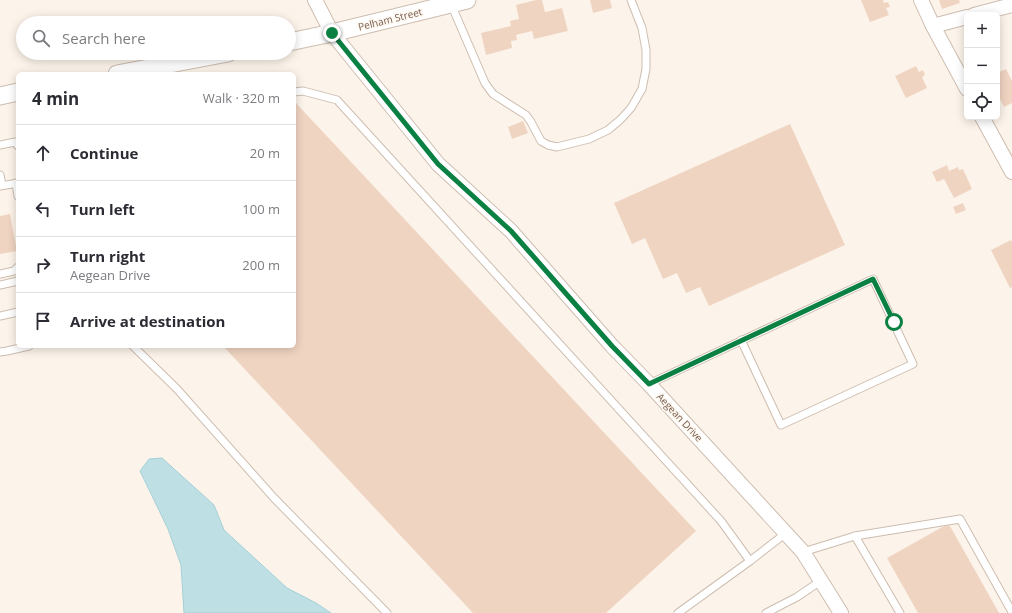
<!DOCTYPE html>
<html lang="en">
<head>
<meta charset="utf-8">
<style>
	:root { --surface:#fff; --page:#f2f2f3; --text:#2b2b33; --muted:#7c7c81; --line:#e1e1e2 }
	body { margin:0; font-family:"Open Sans",sans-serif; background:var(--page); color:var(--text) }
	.controls { position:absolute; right:12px; top:12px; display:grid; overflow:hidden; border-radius:6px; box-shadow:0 2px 10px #0003 }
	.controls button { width:36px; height:36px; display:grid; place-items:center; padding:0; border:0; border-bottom:1px solid var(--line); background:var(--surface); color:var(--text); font:20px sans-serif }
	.stop { position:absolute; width:12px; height:12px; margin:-9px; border:3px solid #0b8043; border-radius:50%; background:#fff }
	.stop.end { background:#0b8043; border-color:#fff; box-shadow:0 1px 4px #0008 }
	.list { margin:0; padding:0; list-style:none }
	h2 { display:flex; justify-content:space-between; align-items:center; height:52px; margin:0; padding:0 16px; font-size:17px }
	h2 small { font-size:13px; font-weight:400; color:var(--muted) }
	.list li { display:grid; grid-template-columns:26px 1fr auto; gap:12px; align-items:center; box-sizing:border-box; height:56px; padding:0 16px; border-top:1px solid var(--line) }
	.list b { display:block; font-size:15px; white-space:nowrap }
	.list p { margin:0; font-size:13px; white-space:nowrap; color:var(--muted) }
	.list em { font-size:13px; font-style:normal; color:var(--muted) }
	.icon { flex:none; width:22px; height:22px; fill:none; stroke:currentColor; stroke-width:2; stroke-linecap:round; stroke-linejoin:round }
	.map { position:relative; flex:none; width:1012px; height:613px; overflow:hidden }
	.search { position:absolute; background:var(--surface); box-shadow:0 2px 10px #0003; left:16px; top:16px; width:280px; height:44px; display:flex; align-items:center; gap:10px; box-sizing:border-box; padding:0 14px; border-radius:22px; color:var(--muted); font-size:15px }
	.panel { position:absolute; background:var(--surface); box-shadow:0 2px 10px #0003; left:16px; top:72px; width:280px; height:276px; border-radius:6px }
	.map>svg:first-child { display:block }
	.water { fill:#bee0e5; stroke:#a5cfd7 }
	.building { fill:#f0d4c2 }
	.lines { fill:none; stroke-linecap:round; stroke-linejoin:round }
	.service-casing { stroke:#cebdb0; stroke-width:9 }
	.minor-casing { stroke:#cebdb0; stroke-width:16 }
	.tertiary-casing { stroke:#cebdb0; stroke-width:19 }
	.service { stroke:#fff; stroke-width:7 }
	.minor { stroke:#fff; stroke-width:14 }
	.tertiary { stroke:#fff; stroke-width:17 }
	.route { stroke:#0b8043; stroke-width:5 }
	.labels { text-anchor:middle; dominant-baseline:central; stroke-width:3; stroke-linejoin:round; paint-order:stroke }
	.street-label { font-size:10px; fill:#765b4e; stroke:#fef9f0 }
</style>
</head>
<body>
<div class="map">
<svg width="1012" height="613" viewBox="0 0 1012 613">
	<rect width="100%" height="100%" fill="#fcf4ea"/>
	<polygon class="water" points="162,458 214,505 224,530 287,588 316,603 331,613 184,613 181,565 168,529 140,471 149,459"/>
	<g class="building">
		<polygon points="536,0 542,0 545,12 562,8 568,31 534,39 532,31 516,35 517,40 511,41 512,48 486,55 481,33 511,26 510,21 519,19 516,5"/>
		<polygon points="590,0 610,0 612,8 593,13"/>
		<polygon points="861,0 883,0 884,3 888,2 890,7 886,8 889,15 870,22"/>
		<polygon points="939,0 959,0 960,3 942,9"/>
		<polygon points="916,66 919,72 923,70 925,75 922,77 927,88 906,98 895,76"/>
		<polygon points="1006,69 1012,81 1012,103 1004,107 997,93 997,73"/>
		<polygon points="295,102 696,531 606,613 473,613 223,346 294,346 294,103"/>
		<polygon points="523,121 528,133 512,139 508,127"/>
		<polygon points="790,124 845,245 709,306 700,287 686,293 677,273 663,279 645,238 632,244 614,203"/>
		<polygon points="947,165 949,171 958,167 959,170 963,169 972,189 954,198 944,179 937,182 932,172"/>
		<polygon points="963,203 966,210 956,214 953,207"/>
		<polygon points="10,214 17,251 0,254 0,216"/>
		<polygon points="1011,240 1012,242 1012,287 1010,288 991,250"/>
		<polygon points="946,525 950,526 999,613 918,613 887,558"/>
	</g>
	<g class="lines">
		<defs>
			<g id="service">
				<polyline points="451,4 485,83 493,94 526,115 531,122 541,141 548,145 557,147 589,139 608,130 620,120 631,108 642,89 646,69 646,50 642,28 631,0"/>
				<polyline points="294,92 303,91 337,100 721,521 750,561"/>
				<polyline points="0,145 15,142 18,146"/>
				<polyline points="0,175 2,185"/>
				<polyline points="16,183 18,196"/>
				<polyline points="0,186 18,183"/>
				<polyline points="0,274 14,271 18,267"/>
				<polyline points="0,285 18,281"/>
				<polyline points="0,316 18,312"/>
				<polyline points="133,346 177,389 274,498 387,613"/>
				<polyline points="0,352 7,351 29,346"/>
				<polyline points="649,384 873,279 913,364 781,425 741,340"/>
				<polyline points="855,536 960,519 1012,612"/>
				<polyline points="803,552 855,536 900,613"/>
				<polyline points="678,613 750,561 786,533"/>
				<polyline points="766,613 797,597 822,580"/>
			</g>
			<g id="minor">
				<polyline points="315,0 332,33 438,164 511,231 612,346 649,384 803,552 841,613"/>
				<polyline points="921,0 933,26 967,89"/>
				<polyline points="974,15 1012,5"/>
				<polyline points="933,26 967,17"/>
				<polyline points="982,117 1012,172"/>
			</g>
			<g id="tertiary">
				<polyline points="289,42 332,33 467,0"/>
				<polyline points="117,74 228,53"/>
				<polyline points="0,96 18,92"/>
			</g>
		</defs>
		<use href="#service" class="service-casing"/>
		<use href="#minor" class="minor-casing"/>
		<use href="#tertiary" class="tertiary-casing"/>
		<use href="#service" class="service"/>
		<use href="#minor" class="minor"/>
		<use href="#tertiary" class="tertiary"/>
	</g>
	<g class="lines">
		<polyline class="route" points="332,33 438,164 511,231 612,346 649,384 873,279 894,322"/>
	</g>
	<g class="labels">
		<g class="street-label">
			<text transform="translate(390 19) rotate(-14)">Pelham Street</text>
			<text transform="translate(680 417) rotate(47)">Aegean Drive</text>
		</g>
	</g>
</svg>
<div class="controls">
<button>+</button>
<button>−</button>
<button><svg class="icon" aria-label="locate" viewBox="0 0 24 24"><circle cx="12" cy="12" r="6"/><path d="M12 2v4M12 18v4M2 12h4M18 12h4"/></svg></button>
</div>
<div class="stop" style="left:894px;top:322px"></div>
<div class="stop end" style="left:332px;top:33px"></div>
<div class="search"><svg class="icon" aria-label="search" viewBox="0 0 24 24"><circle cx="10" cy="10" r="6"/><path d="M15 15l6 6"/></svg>Search here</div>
<section class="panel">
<h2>4 min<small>Walk · 320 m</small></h2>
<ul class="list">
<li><svg class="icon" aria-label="ahead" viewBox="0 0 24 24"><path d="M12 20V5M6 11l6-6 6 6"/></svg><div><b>Continue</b></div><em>20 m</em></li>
<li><svg class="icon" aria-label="left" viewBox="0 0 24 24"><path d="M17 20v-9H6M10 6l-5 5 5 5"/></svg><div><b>Turn left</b></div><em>100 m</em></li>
<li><svg class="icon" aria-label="right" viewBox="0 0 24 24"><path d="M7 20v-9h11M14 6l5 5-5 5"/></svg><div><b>Turn right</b><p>Aegean Drive</p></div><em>200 m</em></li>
<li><svg class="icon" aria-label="arrive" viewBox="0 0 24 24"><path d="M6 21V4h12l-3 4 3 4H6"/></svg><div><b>Arrive at destination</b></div></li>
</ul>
</section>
</div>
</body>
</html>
